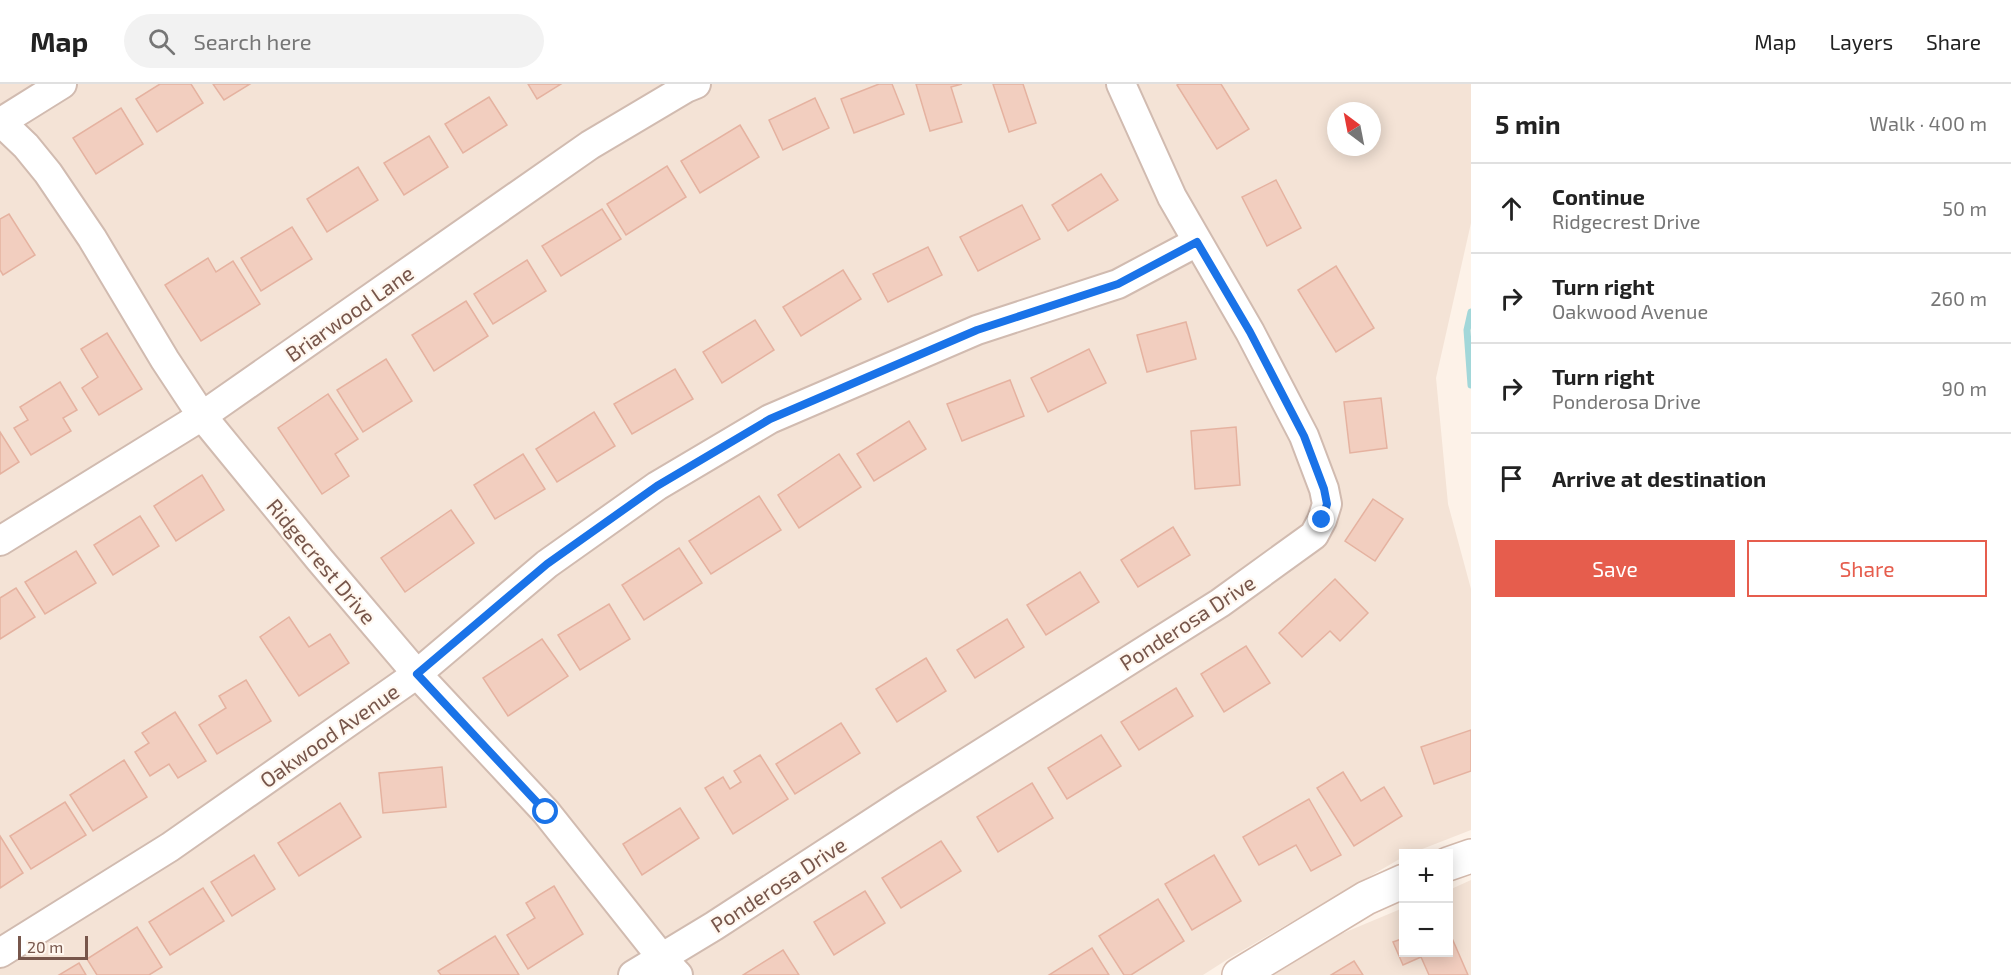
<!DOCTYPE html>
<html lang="en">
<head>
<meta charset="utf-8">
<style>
	:root { --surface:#fff; --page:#f2f2f2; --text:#222; --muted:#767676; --line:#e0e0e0; --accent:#e65d4d }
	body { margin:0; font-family:"Exo 2",sans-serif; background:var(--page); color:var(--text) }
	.controls { position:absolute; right:18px; bottom:18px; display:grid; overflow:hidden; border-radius:0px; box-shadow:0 3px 15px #0003 }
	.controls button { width:54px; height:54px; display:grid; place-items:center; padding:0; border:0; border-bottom:2px solid var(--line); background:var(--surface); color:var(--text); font:30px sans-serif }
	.compass { position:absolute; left:1327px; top:18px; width:54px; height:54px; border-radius:50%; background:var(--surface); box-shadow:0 3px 15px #0003; rotate:328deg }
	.scale { position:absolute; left:18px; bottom:15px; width:70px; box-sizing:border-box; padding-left:6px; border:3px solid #77564b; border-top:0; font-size:16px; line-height:21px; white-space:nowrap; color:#77564b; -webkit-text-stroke:4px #fff7ef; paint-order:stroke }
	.stop { position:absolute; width:18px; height:18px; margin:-14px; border:4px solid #1a73e8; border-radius:50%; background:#fff }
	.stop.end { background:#1a73e8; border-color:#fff; box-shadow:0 2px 6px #0008 }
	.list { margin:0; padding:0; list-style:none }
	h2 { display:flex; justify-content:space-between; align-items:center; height:78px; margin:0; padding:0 24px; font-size:26px }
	h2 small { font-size:20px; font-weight:400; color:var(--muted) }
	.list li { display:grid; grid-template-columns:39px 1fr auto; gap:18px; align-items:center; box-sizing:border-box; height:90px; padding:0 24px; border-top:2px solid var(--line) }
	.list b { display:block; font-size:22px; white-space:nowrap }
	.list p { margin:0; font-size:20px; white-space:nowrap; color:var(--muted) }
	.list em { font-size:20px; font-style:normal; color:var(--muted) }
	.actions { display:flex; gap:12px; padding:18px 24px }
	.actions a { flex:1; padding:14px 0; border:2px solid var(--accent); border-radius:0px; text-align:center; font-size:21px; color:var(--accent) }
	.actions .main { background:var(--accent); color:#fff }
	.icon { flex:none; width:33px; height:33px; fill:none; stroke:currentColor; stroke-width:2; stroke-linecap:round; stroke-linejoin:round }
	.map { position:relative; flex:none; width:1471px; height:891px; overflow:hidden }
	header { display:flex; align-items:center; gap:36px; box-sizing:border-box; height:84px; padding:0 30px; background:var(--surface); border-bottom:2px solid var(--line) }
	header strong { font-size:28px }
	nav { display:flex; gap:33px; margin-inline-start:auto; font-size:21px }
	.search { width:420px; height:54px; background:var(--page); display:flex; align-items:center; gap:15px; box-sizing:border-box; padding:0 21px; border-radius:33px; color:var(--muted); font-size:22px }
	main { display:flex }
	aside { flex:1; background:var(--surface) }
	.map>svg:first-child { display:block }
	.residential { fill:#f4e3d6; fill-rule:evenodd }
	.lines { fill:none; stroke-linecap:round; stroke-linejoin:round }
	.stream { stroke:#a2d7d9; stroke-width:7 }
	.building { fill:#f2cebf; stroke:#e5b2a0; stroke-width:1.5 }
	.street-casing { stroke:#d1bbb0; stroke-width:32 }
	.secondary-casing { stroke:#d4baad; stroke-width:36 }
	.street { stroke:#fff; stroke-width:28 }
	.secondary { stroke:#fff; stroke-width:33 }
	.route { stroke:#1a73e8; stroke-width:8 }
	.labels { text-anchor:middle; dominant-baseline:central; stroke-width:4.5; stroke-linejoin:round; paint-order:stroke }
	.street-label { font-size:21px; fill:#77564b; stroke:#fff7ef }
</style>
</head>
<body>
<header>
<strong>Map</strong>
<div class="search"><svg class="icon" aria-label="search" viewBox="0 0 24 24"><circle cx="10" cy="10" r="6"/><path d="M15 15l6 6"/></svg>Search here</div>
<nav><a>Map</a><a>Layers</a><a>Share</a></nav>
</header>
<main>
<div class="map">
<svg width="1471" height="891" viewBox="0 0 1471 891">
	<rect width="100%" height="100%" fill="#fdf2e8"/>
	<g class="residential">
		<path d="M0,0h1471v139l-35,155 12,126 23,85v241l-59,23 -8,1 -1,3 -175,102 -25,16h-1203zM1336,27h36v36h-36z"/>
		<polygon points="1471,796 1471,891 1272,891 1341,850 1403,824 1404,868 1448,868 1449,806"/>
	</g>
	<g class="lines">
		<polyline class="stream" points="1471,228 1467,246 1471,301"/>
	</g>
	<g class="building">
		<polygon points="160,0 191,0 203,19 157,48 136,15"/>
		<polygon points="213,0 250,0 224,16"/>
		<polygon points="528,0 561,0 537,15"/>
		<polygon points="879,0 892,0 904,30 854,49 841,15"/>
		<polygon points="916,0 962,0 951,3 962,38 930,47"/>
		<polygon points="993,0 1023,0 1036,39 1009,48"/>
		<polygon points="1179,0 1221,0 1249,45 1217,65 1177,1"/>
		<polygon points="489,13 507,41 463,69 445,40"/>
		<polygon points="815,14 829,44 783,66 769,36"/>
		<polygon points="121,24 143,60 96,90 73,54"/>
		<polygon points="740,41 759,73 700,109 681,77"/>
		<polygon points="429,52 448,83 404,111 384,79"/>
		<polygon points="667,82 686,113 626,151 607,120"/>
		<polygon points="358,83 378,116 327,148 307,115"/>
		<polygon points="1101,90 1118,116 1068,147 1052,121"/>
		<polygon points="1276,96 1301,144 1267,162 1242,113"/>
		<polygon points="1022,121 1040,155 978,187 960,153"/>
		<polygon points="602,125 621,155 561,192 542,162"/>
		<polygon points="9,130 35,171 3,191 0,186 0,135"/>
		<polygon points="292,143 312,175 261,207 241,174"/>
		<polygon points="928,163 942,191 888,218 873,190"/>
		<polygon points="208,174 216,188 233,177 260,220 201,257 165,201"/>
		<polygon points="527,176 546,207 493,240 474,210"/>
		<polygon points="1336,182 1374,244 1336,268 1298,206"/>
		<polygon points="843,186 861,215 801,252 783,223"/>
		<polygon points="466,217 488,252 434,287 412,251"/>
		<polygon points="755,236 774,266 722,299 703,268"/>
		<polygon points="1186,238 1196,275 1147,288 1137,251"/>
		<polygon points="107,249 142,305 99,331 82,304 98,293 81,265"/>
		<polygon points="1089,265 1106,299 1048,328 1031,294"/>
		<polygon points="386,275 412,317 363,348 337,306"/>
		<polygon points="675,285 693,315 632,350 614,320"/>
		<polygon points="1010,296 1024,332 962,357 947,320"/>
		<polygon points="60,298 77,326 63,334 71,347 31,371 14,344 28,336 20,323"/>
		<polygon points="328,310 358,355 335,370 349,392 322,410 278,344"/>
		<polygon points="1381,314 1387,364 1350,369 1344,318"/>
		<polygon points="594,328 615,362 557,398 536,365"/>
		<polygon points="909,337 926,365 874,397 857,370"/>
		<polygon points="1236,343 1240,401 1195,405 1191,347"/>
		<polygon points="0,348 19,378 0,390"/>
		<polygon points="523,370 545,405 495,435 474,401"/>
		<polygon points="839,370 861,403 799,444 778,411"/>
		<polygon points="202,391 224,426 176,457 154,422"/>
		<polygon points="759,412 781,446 711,490 689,457"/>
		<polygon points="1373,415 1403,435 1375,477 1345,457"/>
		<polygon points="451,426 474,459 405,508 381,474"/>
		<polygon points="140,432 159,462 113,491 94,461"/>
		<polygon points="1173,443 1190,471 1138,503 1121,476"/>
		<polygon points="679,464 702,499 644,536 622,501"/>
		<polygon points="76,467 96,499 45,530 25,498"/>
		<polygon points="1080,488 1099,518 1046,551 1027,521"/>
		<polygon points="1335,495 1368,529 1340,557 1330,547 1302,573 1279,549"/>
		<polygon points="16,504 35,533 0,555 0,514"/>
		<polygon points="609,520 630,555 580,586 558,551"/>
		<polygon points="289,533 309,563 330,550 349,579 299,612 260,553"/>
		<polygon points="1007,535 1024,563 975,594 957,566"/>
		<polygon points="542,555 568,592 508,632 483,594"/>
		<polygon points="1246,562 1270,599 1224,628 1201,590"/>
		<polygon points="926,574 946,607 897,638 876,605"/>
		<polygon points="246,596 271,637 217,670 199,641 226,624 219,612"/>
		<polygon points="1176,604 1193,632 1139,666 1121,638"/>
		<polygon points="175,628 206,677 178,694 169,680 150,692 135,668 149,659 142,649"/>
		<polygon points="841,639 860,669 795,710 776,680"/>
		<polygon points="1471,646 1471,687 1434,700 1421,663"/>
		<polygon points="1101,651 1121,682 1067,715 1048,684"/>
		<polygon points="760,671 788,715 733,750 705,704 723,693 730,705 741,698 734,687"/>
		<polygon points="124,676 147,713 93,747 70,711"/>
		<polygon points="442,683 446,723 383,729 379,689"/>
		<polygon points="1343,688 1361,717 1384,703 1402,732 1354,762 1317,704"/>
		<polygon points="1032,699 1053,734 998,768 977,733"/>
		<polygon points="1309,715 1341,771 1311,787 1296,761 1259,781 1243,753"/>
		<polygon points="65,718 86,751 31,785 10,752"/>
		<polygon points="340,719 361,753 299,792 278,759"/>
		<polygon points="680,724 699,754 642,791 623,760"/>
		<polygon points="0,752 23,789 0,804"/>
		<polygon points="941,757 961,787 901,824 882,794"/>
		<polygon points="254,771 275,805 232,832 211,798"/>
		<polygon points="1214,771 1241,817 1192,846 1165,800"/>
		<polygon points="554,802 583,850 528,885 507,851 535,834 526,819"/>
		<polygon points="203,804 224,837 170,871 149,838"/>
		<polygon points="865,807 885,839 834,871 814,838"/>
		<polygon points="1158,815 1184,857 1131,891 1124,891 1099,852"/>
		<polygon points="137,843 162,883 149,891 97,891 87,875"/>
		<polygon points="1448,845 1468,891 1429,891 1421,873 1403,881 1393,858 1404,854 1404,868 1448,868"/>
		<polygon points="495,852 519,891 441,891 438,887"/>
		<polygon points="1092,864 1109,891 1049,891"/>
		<polygon points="783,866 799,891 743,891"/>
		<polygon points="1354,877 1363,891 1331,891"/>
		<polygon points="79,879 86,891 59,891"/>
	</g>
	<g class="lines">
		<defs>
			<g id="street">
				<polyline points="0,37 26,62 48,89 92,154 165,276 202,332 320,476 417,590 546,728 662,874 678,891"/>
				<polyline points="1,38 62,0"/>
				<polyline points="0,457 202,332 590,61 686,4 696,0"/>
				<polyline points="0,869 170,763 417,590 547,480 657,402 770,335 977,246 1118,200 1197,158"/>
				<polyline points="633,891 714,842 906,717 1220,519 1314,451 1322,436 1327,420 1324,405 1304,352 1250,248 1172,113 1121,0"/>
			</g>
			<g id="secondary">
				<polyline points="1448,780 1471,772"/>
				<polyline points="1239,891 1366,814 1404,797"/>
			</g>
		</defs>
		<use href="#street" class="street-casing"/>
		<use href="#secondary" class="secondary-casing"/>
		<use href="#street" class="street"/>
		<use href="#secondary" class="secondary"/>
	</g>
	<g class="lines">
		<polyline class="route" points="546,728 417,590 547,480 657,402 770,335 977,246 1118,200 1197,158 1250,248 1304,352 1324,405 1327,420 1322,436"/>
	</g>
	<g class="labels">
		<g class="street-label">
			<text transform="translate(349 229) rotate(-35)">Briarwood Lane</text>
			<text transform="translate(322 477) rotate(50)">Ridgecrest Drive</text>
			<text transform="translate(1187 538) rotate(-33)">Ponderosa Drive</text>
			<text transform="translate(329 651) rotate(-35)">Oakwood Avenue</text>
			<text transform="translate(778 800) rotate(-33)">Ponderosa Drive</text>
		</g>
	</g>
</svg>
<div class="controls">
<button>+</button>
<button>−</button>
</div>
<svg class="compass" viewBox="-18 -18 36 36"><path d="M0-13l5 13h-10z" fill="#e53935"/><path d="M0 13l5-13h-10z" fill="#767676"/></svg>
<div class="scale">20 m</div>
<div class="stop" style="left:546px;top:728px"></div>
<div class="stop end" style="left:1322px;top:436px"></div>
</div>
<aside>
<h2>5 min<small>Walk · 400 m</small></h2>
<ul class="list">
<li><svg class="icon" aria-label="ahead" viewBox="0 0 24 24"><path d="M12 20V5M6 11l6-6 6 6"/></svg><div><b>Continue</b><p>Ridgecrest Drive</p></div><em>50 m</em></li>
<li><svg class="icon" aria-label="right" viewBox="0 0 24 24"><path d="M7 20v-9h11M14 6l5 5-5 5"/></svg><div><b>Turn right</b><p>Oakwood Avenue</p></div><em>260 m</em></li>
<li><svg class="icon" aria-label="right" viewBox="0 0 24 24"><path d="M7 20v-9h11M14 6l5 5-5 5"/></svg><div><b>Turn right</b><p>Ponderosa Drive</p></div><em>90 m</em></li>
<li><svg class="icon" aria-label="arrive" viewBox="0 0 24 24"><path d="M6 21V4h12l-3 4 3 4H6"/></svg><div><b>Arrive at destination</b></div></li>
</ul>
<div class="actions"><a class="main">Save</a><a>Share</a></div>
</aside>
</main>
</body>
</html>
